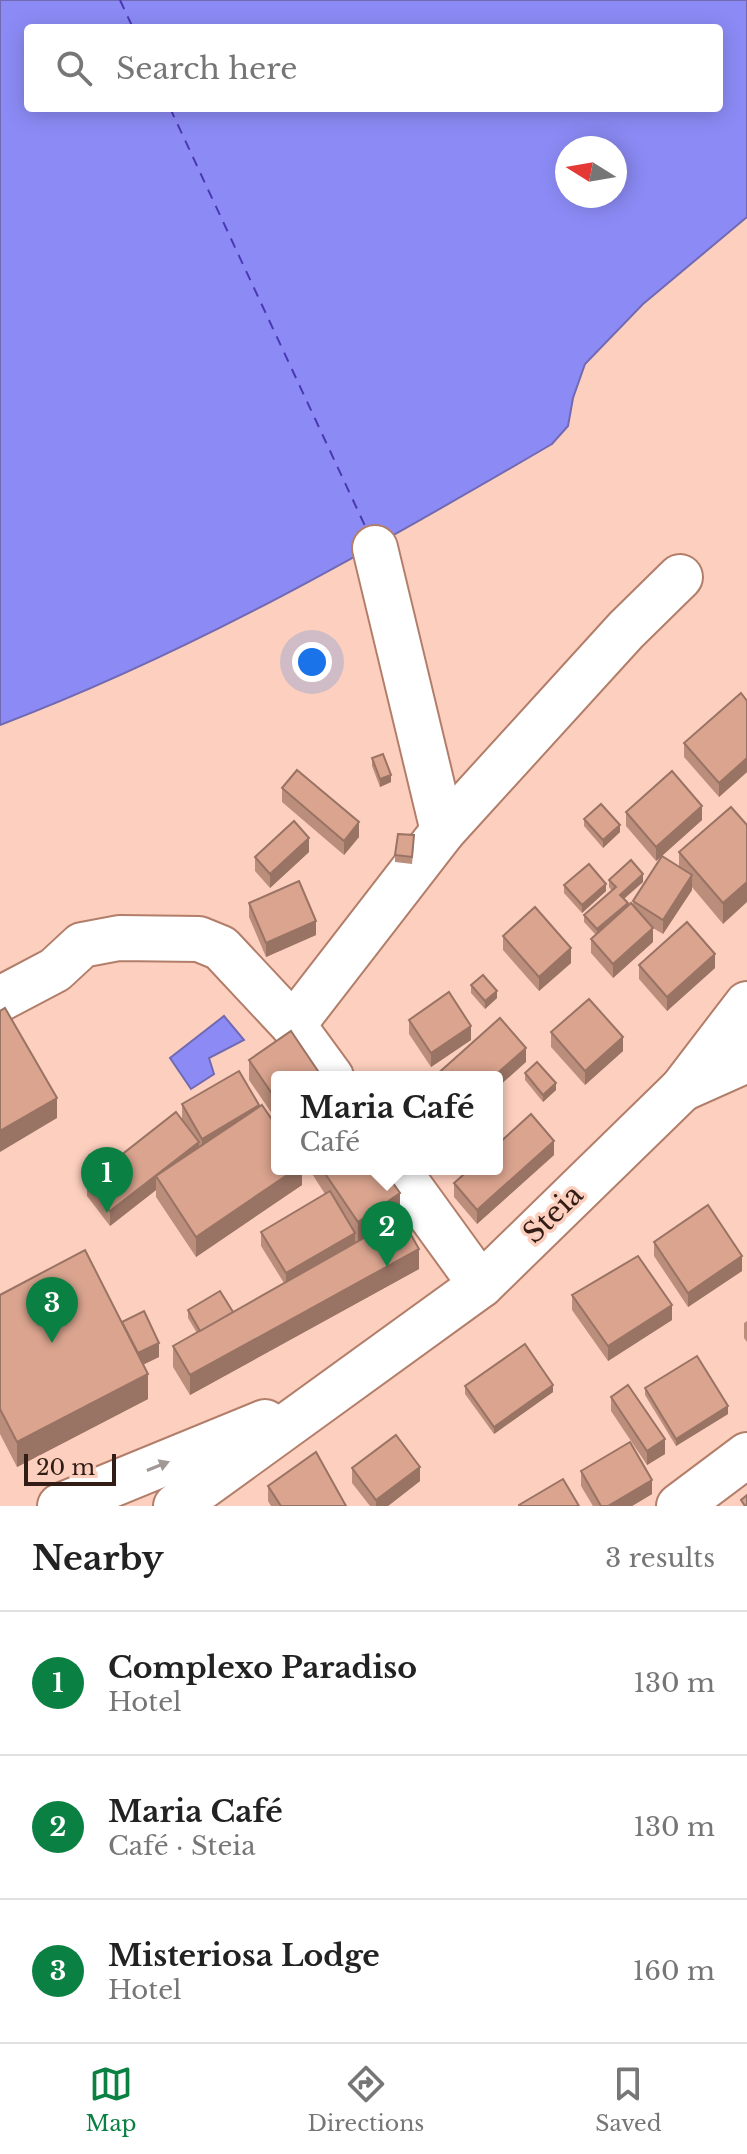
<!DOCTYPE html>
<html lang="en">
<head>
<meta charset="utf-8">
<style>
	:root { --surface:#fff; --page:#f6f6f6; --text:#222; --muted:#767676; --line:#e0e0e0; --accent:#0b8043 }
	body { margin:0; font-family:"Libre Baskerville",serif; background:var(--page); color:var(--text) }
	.compass { position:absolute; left:555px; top:136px; width:72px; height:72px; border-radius:50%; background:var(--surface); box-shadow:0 4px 20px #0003; rotate:281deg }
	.scale { position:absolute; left:24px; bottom:20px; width:92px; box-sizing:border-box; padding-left:8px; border:4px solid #311d15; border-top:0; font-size:22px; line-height:28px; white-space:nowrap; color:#311d15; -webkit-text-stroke:6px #fdcfbe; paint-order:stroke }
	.you { position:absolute; left:312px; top:662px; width:28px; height:28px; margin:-20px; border:6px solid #fff; border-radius:50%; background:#1a73e8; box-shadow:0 0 0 12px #1a73e833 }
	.badge { display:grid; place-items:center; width:52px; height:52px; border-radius:50%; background:var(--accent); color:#fff; font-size:26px; font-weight:700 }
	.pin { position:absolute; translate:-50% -66px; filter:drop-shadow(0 2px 4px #0008) }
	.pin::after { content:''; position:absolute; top:42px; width:28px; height:24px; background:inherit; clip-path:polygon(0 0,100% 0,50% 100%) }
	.popup { position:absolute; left:271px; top:1071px; width:232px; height:104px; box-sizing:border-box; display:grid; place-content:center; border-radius:8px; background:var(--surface); filter:drop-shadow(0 2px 6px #0005); font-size:26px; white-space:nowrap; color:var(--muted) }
	.popup b { font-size:30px; color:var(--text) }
	.popup::after { content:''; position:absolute; left:50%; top:100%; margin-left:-16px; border:16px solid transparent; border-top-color:var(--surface) }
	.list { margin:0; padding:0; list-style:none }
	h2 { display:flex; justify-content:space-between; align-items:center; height:104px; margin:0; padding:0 32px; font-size:34px }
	h2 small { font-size:26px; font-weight:400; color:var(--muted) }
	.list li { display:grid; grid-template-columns:52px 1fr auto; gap:24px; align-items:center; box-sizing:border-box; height:144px; padding:0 32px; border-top:2px solid var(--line) }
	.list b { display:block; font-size:30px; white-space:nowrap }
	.list p { margin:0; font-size:26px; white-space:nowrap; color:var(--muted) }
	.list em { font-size:26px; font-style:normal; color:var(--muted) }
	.icon { flex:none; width:44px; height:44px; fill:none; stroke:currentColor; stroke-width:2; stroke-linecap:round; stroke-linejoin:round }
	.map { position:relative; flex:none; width:747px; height:1506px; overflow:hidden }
	.search { position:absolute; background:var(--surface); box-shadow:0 4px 20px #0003; left:24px; right:24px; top:24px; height:88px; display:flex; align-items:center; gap:20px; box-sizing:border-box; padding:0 28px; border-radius:8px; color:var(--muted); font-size:30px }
	.sheet { height:536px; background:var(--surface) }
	nav { display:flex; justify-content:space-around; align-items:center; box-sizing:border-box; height:112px; border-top:2px solid var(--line); background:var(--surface); font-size:22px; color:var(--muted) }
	nav a { display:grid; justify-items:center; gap:4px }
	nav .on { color:var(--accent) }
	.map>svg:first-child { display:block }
	.water { fill:#8c8bf6; stroke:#716ab2; stroke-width:2; fill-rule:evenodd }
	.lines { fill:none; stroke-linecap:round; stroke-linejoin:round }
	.ferry { stroke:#4a39b3; stroke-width:2; stroke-dasharray:10 8; stroke-linecap:butt }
	.minor-casing { stroke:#b27e6a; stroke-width:48 }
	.major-casing { stroke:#b27e6a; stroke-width:48 }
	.minor { stroke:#fff; stroke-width:44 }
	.major { stroke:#fff; stroke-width:44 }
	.wall { fill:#bb8d7b }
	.shaded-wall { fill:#997364 }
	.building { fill:#daa48f; stroke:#997364; stroke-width:2 }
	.oneway { fill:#a29996 }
	.labels { text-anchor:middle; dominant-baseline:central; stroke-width:7; stroke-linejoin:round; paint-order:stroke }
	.street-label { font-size:28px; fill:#311d15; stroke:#fdcfbe }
</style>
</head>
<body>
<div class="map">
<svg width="747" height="1506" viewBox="0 0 747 1506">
	<rect width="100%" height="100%" fill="#fdcfbe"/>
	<g class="water">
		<path d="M0,0h747v217l-104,87 -58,60 -12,34 -5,28 -16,18c-178,104 -359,208 -552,281zM28,28h691v80h-691zM567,148h48v48h-48z"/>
		<polygon points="224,1016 244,1040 209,1058 214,1074 191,1089 170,1058"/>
	</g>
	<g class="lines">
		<g class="ferry">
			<polyline points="120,0 133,28"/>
			<polyline points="170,108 366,528"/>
		</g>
		<defs>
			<g id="minor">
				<polyline points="443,831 626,630 680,577"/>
				<polyline points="0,999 55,970 82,945 119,938 199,939 221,948 293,1025 331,1077"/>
				<polyline points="293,1025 443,831 375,548"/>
				<polyline points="682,1089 747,1060"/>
				<polyline points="397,1169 481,1285"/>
				<polyline points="679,1506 747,1455"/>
			</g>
			<g id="major">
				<polyline points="60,1506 265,1422"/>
				<polyline points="176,1506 481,1285 682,1089 747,1004"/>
			</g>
		</defs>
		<use href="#minor" class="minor-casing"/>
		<use href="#major" class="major-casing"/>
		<use href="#minor" class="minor"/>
		<use href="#major" class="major"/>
	</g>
	<g class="wall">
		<polygon points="747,701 747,772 719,797 684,757 684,743"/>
		<polygon points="372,758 391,782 380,787 372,766"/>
		<polygon points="282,788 359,837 344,855 282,802"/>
		<polygon points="731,807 723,924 692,887 692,890 663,934 653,928 653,942 613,978 591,953 591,939 596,935 584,922 584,915 612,891 609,887 609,880 643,882 624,899 628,906 633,905 633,901 662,856 656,861 626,826 626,812 702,820 662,856 679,867 679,852"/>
		<polygon points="584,819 620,832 603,848 584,826"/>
		<polygon points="414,843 412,864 395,862 395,855"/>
		<polygon points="309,852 270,888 255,871 255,857"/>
		<polygon points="564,885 606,891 582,913 564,893"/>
		<polygon points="249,903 316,935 266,957 249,917"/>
		<polygon points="503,936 571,963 539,991 503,950"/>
		<polygon points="639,965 715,968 667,1011 639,979"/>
		<polygon points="471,985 497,998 485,1009 471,993"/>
		<polygon points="409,1020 471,1040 431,1067 409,1034"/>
		<polygon points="551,1032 623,1051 585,1085 551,1047"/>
		<polygon points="249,1060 277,1077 277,1121 249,1080"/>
		<polygon points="525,1073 556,1090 543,1102 525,1080"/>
		<polygon points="182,1104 259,1107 302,1169 302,1185 196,1257 156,1197 156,1190 110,1226 87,1196 87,1182 182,1119"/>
		<polygon points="554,1155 477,1224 454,1197 454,1183"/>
		<polygon points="309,1169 383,1169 400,1214 364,1237 419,1269 190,1395 173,1367 173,1346 197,1333 188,1318 188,1310 233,1312 284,1283 261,1246 261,1232 325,1194"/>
		<polygon points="654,1242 742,1271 688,1307 654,1256"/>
		<polygon points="0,1295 122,1322 159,1357 143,1365 148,1399 17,1467 0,1434"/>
		<polygon points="572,1295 672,1320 608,1361 572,1310"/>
		<polygon points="747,1321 747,1342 744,1338 744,1323"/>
		<polygon points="465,1386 553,1392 494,1434 465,1394"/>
		<polygon points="645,1388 728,1414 676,1446 645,1395"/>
		<polygon points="611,1397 665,1454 647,1465 611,1411"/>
		<polygon points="352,1468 420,1481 388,1506 370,1506 352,1483"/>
		<polygon points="581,1471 652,1494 632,1506 593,1506 581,1486"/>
		<polygon points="268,1486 346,1506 271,1506 268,1501"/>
	</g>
	<g class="shaded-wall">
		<polygon points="747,758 747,772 719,797 719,783"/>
		<polygon points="391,775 391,782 380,787 380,779"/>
		<polygon points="702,806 702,820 656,861 656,847"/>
		<polygon points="359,822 359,837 344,855 344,841"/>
		<polygon points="620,825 620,832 603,848 603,840"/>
		<polygon points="309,838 309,852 270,888 270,874"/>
		<polygon points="643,874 643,882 620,902 620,895"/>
		<polygon points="692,875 692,890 663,934 663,920"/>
		<polygon points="747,882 747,902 723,924 723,903"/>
		<polygon points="606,884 606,891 582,913 582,905"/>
		<polygon points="628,903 628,910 597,937 597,929"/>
		<polygon points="316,921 316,935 266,957 266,943"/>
		<polygon points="653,928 653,942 613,978 613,964"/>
		<polygon points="571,948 571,963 539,991 539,977"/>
		<polygon points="715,954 715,968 667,1011 667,997"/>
		<polygon points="497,991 497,998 485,1009 485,1001"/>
		<polygon points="471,1026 471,1040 431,1067 431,1053"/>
		<polygon points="623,1037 623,1051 585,1085 585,1071"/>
		<polygon points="526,1048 526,1062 497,1088 497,1077 493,1077"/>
		<polygon points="556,1083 556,1090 543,1102 543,1095"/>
		<polygon points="57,1098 57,1118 0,1152 0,1131"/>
		<polygon points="259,1105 259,1119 202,1153 202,1139"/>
		<polygon points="554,1141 554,1155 477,1224 477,1210"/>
		<polygon points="199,1142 199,1156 156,1176 156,1190 110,1226 110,1211"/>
		<polygon points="296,1169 302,1169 302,1185 196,1257 196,1237"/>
		<polygon points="400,1193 400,1214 358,1242 358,1222"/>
		<polygon points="355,1233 355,1247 286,1288 286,1273"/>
		<polygon points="419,1249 419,1269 190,1395 190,1375"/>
		<polygon points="742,1256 742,1271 688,1307 688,1293"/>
		<polygon points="672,1305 672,1320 608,1361 608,1346"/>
		<polygon points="159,1343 159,1357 133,1369 133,1355"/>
		<polygon points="148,1374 148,1399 17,1467 17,1442"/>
		<polygon points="553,1385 553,1392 494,1434 494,1427"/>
		<polygon points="728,1406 728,1414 676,1446 676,1439"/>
		<polygon points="665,1439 665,1454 647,1465 647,1451"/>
		<polygon points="420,1467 420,1481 388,1506 376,1506 376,1500"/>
		<polygon points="652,1480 652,1494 632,1506 608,1506"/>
	</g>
	<g class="building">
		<polygon points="741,693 747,701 747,758 719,783 684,743"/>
		<polygon points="383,754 391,775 380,779 372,758"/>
		<polygon points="297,770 359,822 344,841 282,788"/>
		<polygon points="672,771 702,806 656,847 626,812"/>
		<polygon points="601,804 620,825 603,840 584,819"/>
		<polygon points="731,807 747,825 747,882 723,903 679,852"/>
		<polygon points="294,821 309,838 270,874 255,857"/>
		<polygon points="398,834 414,835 412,857 395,855"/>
		<polygon points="662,856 692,875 663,920 633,901"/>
		<polygon points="631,860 643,874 620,895 628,903 597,929 584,915 616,887 609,880"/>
		<polygon points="589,864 606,884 582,905 564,885"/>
		<polygon points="299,881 316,921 266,943 249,903"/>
		<polygon points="631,903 653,928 613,964 591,939"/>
		<polygon points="535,907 571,948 539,977 503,936"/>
		<polygon points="687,922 715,954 667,997 639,965"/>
		<polygon points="483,975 497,991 485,1001 471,985"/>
		<polygon points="449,992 471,1026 431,1053 409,1020"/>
		<polygon points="589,999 623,1037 585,1071 551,1032"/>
		<polygon points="5,1008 57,1098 0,1131 0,1011"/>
		<polygon points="500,1018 526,1048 493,1077 434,1077"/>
		<polygon points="291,1031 322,1077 277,1077 277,1101 249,1060"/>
		<polygon points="537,1062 556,1083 543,1095 525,1073"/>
		<polygon points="239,1071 259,1105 202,1139 182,1104"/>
		<polygon points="262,1105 277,1127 277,1169 296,1169 196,1237 156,1176"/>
		<polygon points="176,1112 199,1142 110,1211 87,1182"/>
		<polygon points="531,1114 554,1141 477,1210 454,1183 470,1169 497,1169 497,1145"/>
		<polygon points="322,1169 383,1169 400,1193 358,1222"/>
		<polygon points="330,1191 355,1233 286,1273 261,1232"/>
		<polygon points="708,1205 742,1256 688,1293 654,1242"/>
		<polygon points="401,1217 419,1249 190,1375 173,1346"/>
		<polygon points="85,1250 148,1374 17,1442 0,1409 0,1295"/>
		<polygon points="638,1256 672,1305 608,1346 572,1295"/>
		<polygon points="220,1291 233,1312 200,1331 188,1310"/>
		<polygon points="144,1311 159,1343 138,1353 122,1322"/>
		<polygon points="525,1344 553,1385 494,1427 465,1386"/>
		<polygon points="697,1356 728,1406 676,1439 645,1388"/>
		<polygon points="628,1385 665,1439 647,1451 611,1397"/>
		<polygon points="396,1435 420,1467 376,1500 352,1468"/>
		<polygon points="630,1442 652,1480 608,1506 601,1506 581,1471"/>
		<polygon points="316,1452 346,1506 281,1506 268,1486"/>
		<polygon points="563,1479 579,1506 519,1506 519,1505"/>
		<polygon points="747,1495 747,1506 745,1506 741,1500"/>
	</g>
	<defs><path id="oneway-solid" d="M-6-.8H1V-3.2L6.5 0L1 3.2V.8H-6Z" transform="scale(2)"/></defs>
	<use class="oneway" href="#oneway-solid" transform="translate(158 1466) rotate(-22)"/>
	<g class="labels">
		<g class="street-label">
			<text transform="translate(553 1214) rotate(-44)">Steia</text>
		</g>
	</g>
</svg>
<svg class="compass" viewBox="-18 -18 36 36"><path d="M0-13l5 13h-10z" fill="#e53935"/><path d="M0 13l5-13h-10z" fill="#767676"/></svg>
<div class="scale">20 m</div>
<div class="you"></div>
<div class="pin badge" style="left:107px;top:1213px">1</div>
<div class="pin badge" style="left:387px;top:1267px">2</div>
<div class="popup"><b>Maria Café</b>Café</div>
<div class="pin badge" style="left:52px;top:1343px">3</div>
<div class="search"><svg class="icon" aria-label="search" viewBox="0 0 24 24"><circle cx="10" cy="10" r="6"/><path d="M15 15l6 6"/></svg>Search here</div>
</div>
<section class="sheet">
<h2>Nearby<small>3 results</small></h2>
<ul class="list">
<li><span class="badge">1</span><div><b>Complexo Paradiso</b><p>Hotel</p></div><em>130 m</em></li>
<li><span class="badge">2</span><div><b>Maria Café</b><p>Café · Steia</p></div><em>130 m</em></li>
<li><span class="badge">3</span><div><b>Misteriosa Lodge</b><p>Hotel</p></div><em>160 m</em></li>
</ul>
</section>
<nav>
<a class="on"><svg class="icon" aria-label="map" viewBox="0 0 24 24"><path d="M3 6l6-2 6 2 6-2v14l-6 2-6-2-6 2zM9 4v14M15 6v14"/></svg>Map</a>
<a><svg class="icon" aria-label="directions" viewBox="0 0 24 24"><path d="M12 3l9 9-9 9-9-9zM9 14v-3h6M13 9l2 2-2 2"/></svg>Directions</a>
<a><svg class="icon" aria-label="saved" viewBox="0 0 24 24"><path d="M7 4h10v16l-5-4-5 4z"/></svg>Saved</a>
</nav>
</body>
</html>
